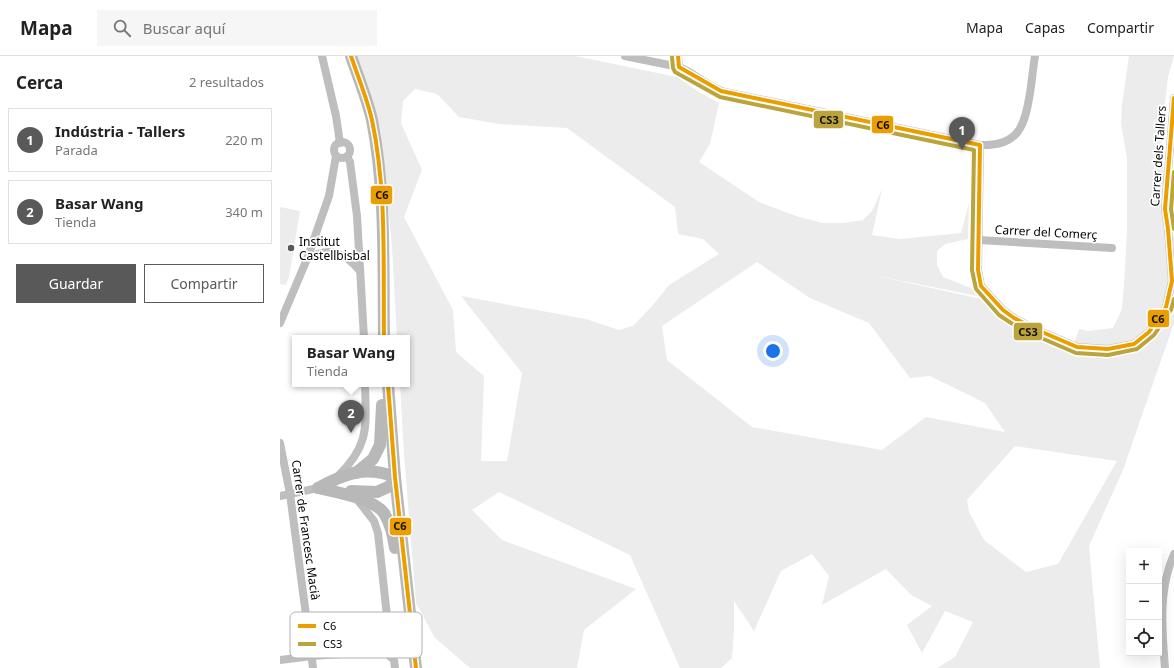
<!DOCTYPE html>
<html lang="es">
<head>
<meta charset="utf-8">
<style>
	:root { --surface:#fff; --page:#f6f6f6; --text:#222; --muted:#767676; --line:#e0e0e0; --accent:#595959 }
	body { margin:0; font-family:"Noto Sans",sans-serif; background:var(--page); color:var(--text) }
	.controls { position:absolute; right:12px; bottom:12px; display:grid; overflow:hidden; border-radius:0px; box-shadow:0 4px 16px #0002 }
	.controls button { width:36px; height:36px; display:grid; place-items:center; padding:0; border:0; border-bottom:1px solid var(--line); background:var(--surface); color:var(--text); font:20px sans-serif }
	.you { position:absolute; left:493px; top:295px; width:14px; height:14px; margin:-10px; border:3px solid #fff; border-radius:50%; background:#1a73e8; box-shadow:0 0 0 6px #1a73e833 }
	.badge { display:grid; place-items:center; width:26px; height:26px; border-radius:50%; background:var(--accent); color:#fff; font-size:13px; font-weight:700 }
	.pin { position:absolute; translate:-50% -33px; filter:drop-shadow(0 1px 2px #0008) }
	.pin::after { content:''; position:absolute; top:21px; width:14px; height:12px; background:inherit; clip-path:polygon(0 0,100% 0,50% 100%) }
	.popup { position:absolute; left:12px; top:279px; width:118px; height:52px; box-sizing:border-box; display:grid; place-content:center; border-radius:0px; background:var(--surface); filter:drop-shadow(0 1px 3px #0005); font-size:13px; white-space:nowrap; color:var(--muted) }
	.popup b { font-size:15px; color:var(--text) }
	.popup::after { content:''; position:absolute; left:50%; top:100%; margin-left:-8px; border:8px solid transparent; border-top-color:var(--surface) }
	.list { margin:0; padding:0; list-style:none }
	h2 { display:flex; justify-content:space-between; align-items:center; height:52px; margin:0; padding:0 16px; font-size:17px }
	h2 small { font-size:13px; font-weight:400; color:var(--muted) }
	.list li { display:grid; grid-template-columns:26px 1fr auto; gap:12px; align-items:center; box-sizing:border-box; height:64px; margin:0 8px 8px; padding:0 8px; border:1px solid var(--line); border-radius:0px }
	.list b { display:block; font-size:15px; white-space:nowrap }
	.list p { margin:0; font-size:13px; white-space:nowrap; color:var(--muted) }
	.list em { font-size:13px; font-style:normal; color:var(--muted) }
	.actions { display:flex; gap:8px; padding:12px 16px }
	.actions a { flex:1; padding:9px 0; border:1px solid var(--accent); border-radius:0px; text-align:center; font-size:14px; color:var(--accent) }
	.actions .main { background:var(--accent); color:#fff }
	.icon { flex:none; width:22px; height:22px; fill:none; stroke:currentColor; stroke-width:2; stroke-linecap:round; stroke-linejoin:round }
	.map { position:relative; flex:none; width:894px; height:612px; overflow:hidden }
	header { display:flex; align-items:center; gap:24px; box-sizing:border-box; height:56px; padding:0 20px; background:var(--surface); border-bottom:1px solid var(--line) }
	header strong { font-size:19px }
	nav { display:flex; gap:22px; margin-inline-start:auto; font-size:14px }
	.search { width:280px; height:36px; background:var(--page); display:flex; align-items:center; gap:10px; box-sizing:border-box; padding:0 14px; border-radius:0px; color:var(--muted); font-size:15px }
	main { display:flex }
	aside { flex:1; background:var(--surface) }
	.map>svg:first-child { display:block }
	.green { fill:#ececec; fill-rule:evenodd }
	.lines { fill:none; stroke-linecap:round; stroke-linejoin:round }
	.street { stroke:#bebebe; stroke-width:8 }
	.secondary { stroke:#b8b8b8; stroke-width:12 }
	.bus-1-casing { stroke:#fff; stroke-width:7 }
	.bus-2-casing { stroke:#fff; stroke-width:7 }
	.bus-1 { stroke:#eb9e00; stroke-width:4 }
	.bus-2 { stroke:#bba43b; stroke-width:4 }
	.poi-dot { fill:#595959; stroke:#fff; stroke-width:1.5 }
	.labels { text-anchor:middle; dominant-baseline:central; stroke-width:3.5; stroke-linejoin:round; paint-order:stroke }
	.street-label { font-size:12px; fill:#000; stroke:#fff }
	.poi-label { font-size:12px; fill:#000; stroke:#fff; text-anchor:start }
	.key { fill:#fff; stroke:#b2b2b2; stroke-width:1 }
	.key-label { font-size:11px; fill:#000 }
	.line-badge { stroke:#fff; stroke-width:1.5 }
	.pale-badge-label { font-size:11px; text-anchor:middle; font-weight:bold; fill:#111 }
</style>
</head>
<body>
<header>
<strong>Mapa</strong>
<div class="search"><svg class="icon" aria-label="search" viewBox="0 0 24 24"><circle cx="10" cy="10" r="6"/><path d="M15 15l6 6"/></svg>Buscar aquí</div>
<nav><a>Mapa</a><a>Capas</a><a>Compartir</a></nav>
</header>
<main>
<aside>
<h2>Cerca<small>2 resultados</small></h2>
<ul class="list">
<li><span class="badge">1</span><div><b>Indústria - Tallers</b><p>Parada</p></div><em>220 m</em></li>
<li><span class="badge">2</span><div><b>Basar Wang</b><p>Tienda</p></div><em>340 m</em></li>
</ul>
<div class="actions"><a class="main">Guardar</a><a>Compartir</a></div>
</aside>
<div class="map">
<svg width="894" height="612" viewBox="0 0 894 612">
	<rect width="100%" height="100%" fill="#fff"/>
	<g class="green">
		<path d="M74,0h221l102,21 22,15 20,11 -9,41 -11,18 60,40 40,15 24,6h21l19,-3 9,-9 10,-22 -10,46 28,4 61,-6 8,-30 -1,36 -23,5 -8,7v14l6,12 33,13 6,7 -114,-23 118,26 12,15 22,14 52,21 7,-21 9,2 25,-3 9,-19 2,-25 3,-53v-73l-6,-34 1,-20 7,-48h45l-6,21 -8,72 14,90v84l-51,147 -34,76 11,122h-163l18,-11 18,-35 -28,-11 -23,42 -15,-28 25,-19 -21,-11 -25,-26 -64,36 7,-29 -17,-22 -31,17 -27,60 -20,-30v29l-2,28 -11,10h-41l-50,-113 -131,-63 -27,18 30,30 134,49 -52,41 -7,38h-107l-35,-30 -19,-35 -12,-148 -4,-71h7v-46h-10l-5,-91 -11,-113zM135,33l22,5 22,23 40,7 68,4 108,79 3,27 25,5 16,15 -50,31 -17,21 -19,20 -14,4 -33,-11 -125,-23 61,77 -15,88h-26l3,-85 -28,-24 -3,-42 -49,-93 18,-47 -21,-47 2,-22zM477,206l53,36 59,25 41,55 20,-2 55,27 20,29 -79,-15 -44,33 -130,-23 -85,-67 -5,-34zM735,390l102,15 -59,103 -32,8 -42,-32 -15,-28 -2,-12z"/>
		<polygon points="0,151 20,155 9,221 6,229 0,228"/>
	</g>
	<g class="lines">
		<g class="street">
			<polyline points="42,0 56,60 60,87"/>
			<path d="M345,0l54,11c16,6 29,20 46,25l255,53c39,2 45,-20 50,-52 2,-13 3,-25 5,-37"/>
			<polyline points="398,0 399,11"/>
			<circle cx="62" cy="94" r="8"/>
			<polyline points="700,89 698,214 701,230 723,254 734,262 755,273 797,291 828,293 854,288 869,276 886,251 892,225 888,173 885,153 894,42"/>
			<polyline points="67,100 70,106 77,160 84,282"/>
			<polyline points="699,184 832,192"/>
			<path d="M27,203c23,-13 37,-7 53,12"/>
			<polyline points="0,267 27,203 49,140 56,100"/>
			<polyline points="0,387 10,438 33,612"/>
			<path d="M58,420c32,-31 28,-50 27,-92"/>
			<polyline points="0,440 38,432"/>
			<polyline points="76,442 94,465 98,477 109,579 104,595"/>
			<polyline points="104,595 114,604 115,612"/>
			<polyline points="0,604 32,600 104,595"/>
			<path d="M885,612c-3,-38 -7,-78 9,-114"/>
		</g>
		<g class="secondary">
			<path d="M71,0c7,21 16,42 21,64 14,71 11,145 12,218"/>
			<polyline points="108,328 115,421 136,612"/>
			<polyline points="76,417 93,403 100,389 102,349"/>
			<path d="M38,432c17,4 55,10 66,25 7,11 9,23 11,35"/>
			<path d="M38,432c26,-14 47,-23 77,-11"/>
			<polyline points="71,435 97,436 110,430 115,421"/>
		</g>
		<defs>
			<g id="bus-1">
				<path d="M71,0c7,21 16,42 21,64 15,71 11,146 12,218"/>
				<polyline points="398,0 399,11 441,35 700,89 698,214 701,230 723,254 734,262 755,273 797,291 828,293 854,288 869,276 886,251 892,225 888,173 885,153 894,42"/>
				<polyline points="108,328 115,421 136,612"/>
			</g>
			<g id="bus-2">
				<polyline points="392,1 393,12 395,16 440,41 694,94 692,214 696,233 719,259 731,267 752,278 796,297 828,299 857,293 874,279 891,254 894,243"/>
				<polyline points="894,116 891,153 894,173"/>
			</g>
		</defs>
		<use href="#bus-1" class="bus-1-casing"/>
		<use href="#bus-2" class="bus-2-casing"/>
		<use href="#bus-1" class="bus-1"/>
		<use href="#bus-2" class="bus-2"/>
	</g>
	<circle class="poi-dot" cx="11" cy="192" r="4"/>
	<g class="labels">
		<g class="street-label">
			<text transform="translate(878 100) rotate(-86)">Carrer dels Tallers</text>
			<text transform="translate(766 176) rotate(3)">Carrer del Comerç</text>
			<text transform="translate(26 474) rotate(82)">Carrer de Francesc Macià</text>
		</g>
		<g class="poi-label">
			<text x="19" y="185">Institut<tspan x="19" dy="14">Castellbisbal</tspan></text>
		</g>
	</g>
	<rect x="10" y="556" width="132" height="46" rx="6" class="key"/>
	<rect x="18" y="568" width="18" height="4" fill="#eb9e00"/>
	<rect x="18" y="586" width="18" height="4" fill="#bba43b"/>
	<g class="key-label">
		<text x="43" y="574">C6</text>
		<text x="43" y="592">CS3</text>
	</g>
	<g class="line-badge">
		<rect x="533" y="54" width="31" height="19" rx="4" fill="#bba43b"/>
		<rect x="591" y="59" width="23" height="19" rx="4" fill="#eb9e00"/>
		<rect x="90" y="129" width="23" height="20" rx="4" fill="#eb9e00"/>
		<rect x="867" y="253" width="23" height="19" rx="4" fill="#eb9e00"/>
		<rect x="733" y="266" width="30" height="19" rx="4" fill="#bba43b"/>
		<rect x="109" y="461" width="23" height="19" rx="4" fill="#eb9e00"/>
	</g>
	<g class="pale-badge-label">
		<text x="549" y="68">CS3</text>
		<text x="603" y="73">C6</text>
		<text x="102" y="143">C6</text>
		<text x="878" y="267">C6</text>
		<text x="748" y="280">CS3</text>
		<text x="120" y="474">C6</text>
	</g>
</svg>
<div class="controls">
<button>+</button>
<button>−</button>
<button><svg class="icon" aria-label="locate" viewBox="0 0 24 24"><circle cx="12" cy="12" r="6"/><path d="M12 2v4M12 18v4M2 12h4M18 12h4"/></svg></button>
</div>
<div class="you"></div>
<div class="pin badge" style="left:682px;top:94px">1</div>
<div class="pin badge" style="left:71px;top:377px">2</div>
<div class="popup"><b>Basar Wang</b>Tienda</div>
</div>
</main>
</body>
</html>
